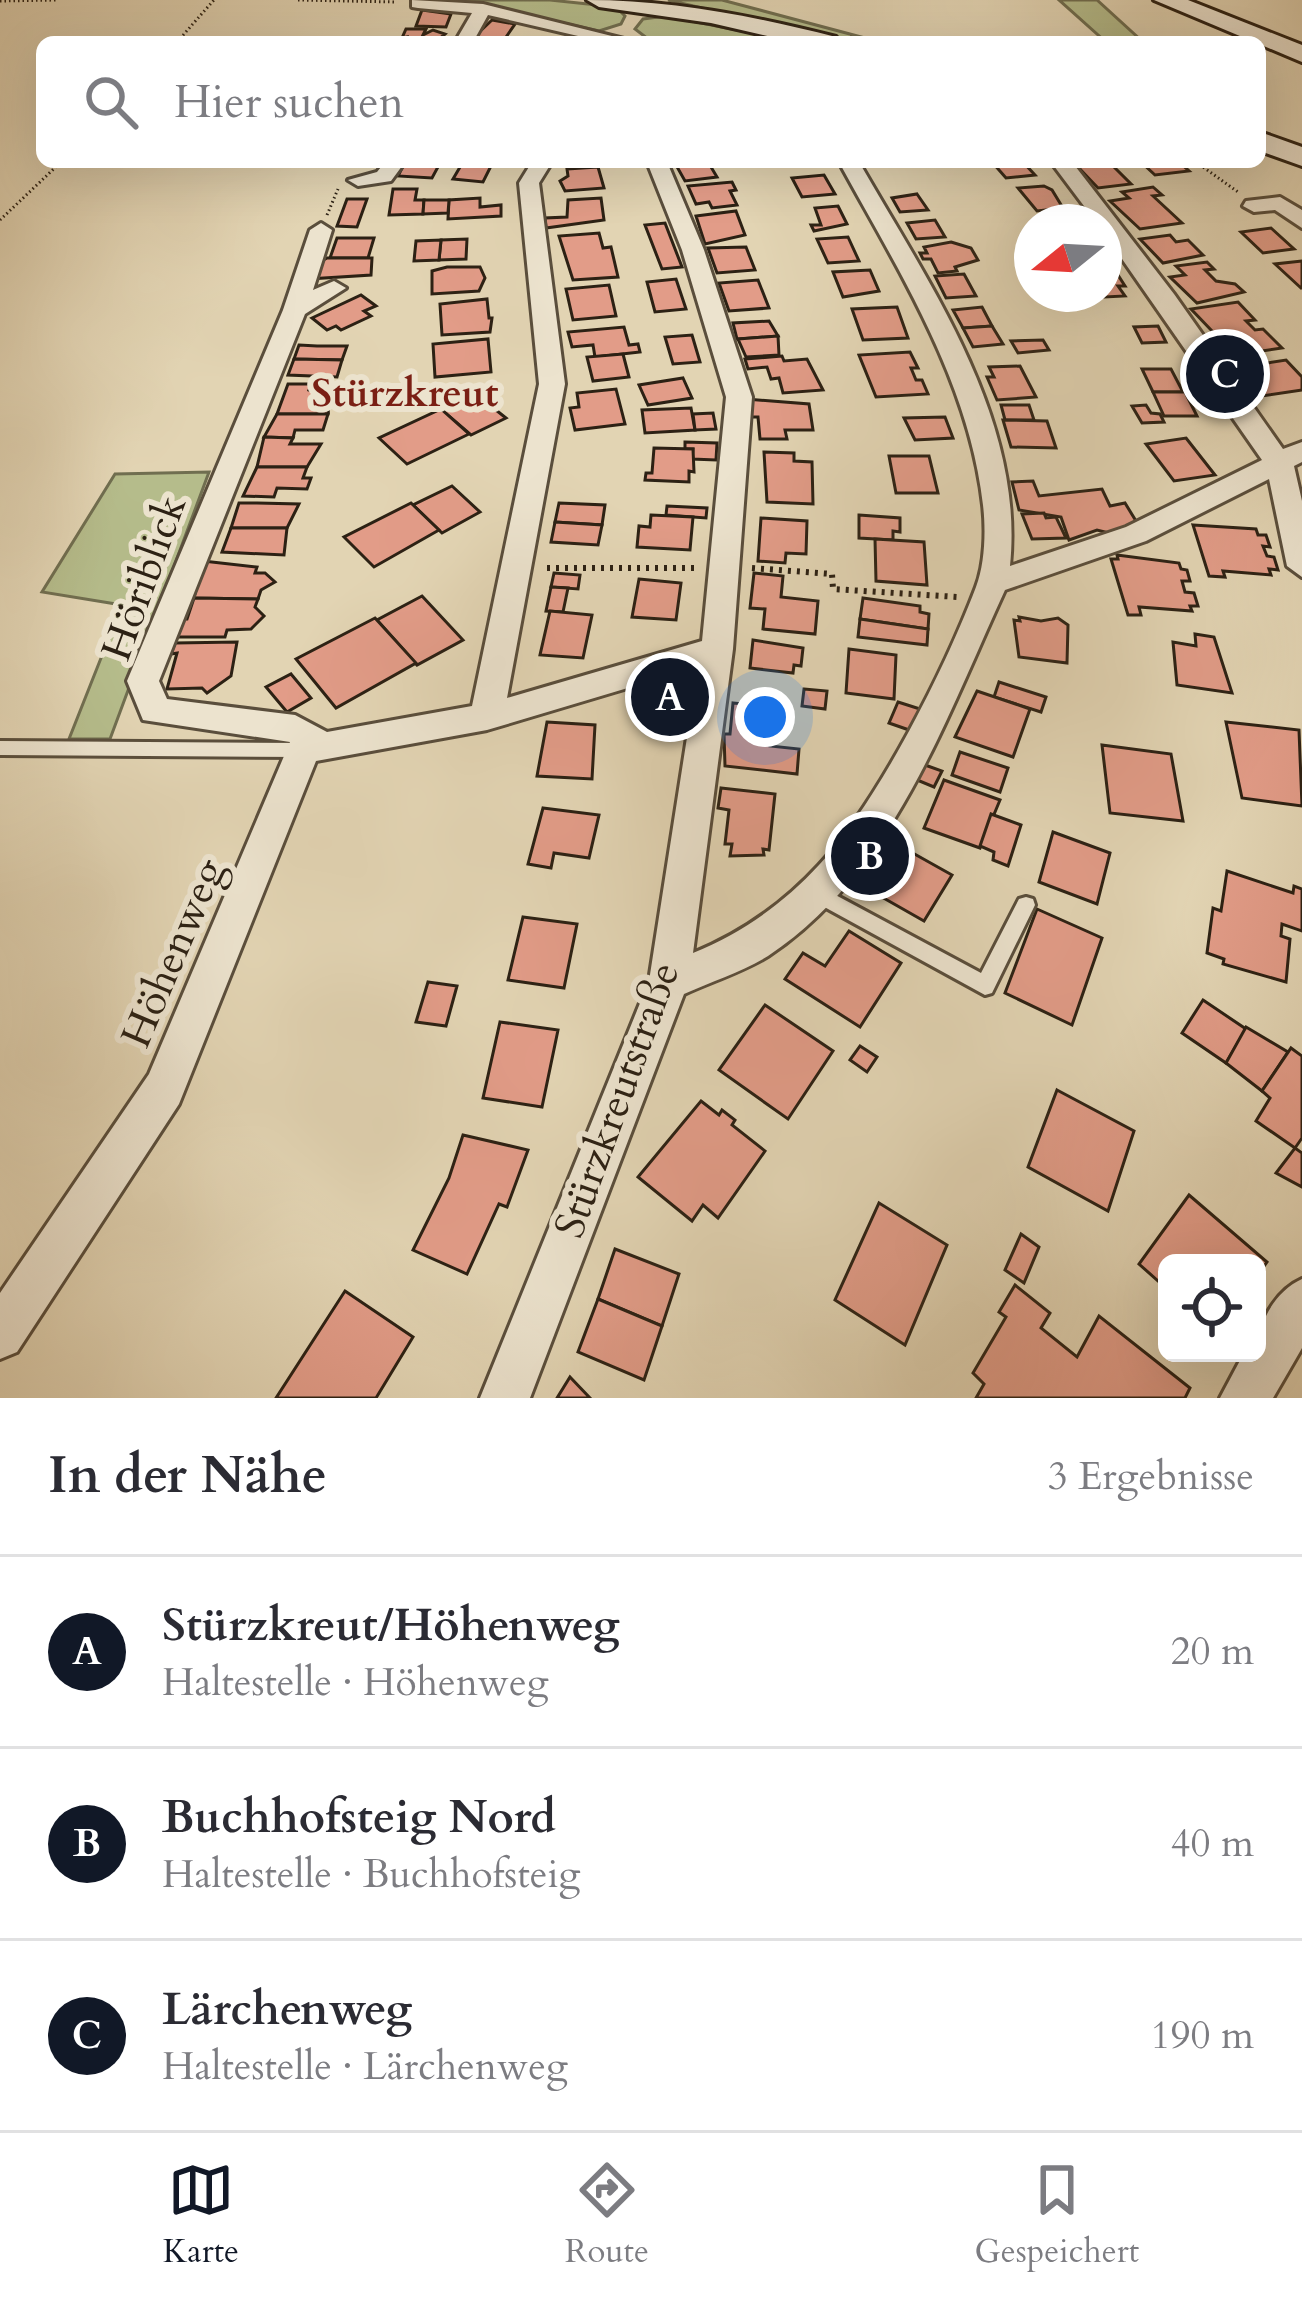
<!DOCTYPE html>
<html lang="de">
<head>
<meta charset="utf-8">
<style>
	:root { --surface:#fff; --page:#f7f7f7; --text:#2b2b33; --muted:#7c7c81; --line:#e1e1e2; --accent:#111827 }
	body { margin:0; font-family:Cardo,serif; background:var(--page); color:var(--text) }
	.controls { position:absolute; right:36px; bottom:36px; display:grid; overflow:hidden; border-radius:18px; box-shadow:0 12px 48px #0002 }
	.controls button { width:108px; height:108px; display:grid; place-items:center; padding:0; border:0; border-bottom:3px solid var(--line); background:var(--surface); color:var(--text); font:60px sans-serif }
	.compass { position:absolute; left:1014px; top:204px; width:108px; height:108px; border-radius:50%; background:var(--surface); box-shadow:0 12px 48px #0002; rotate:252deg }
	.you { position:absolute; left:765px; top:717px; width:42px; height:42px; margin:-30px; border:9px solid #fff; border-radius:50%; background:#1a73e8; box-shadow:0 0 0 18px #1a73e833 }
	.badge { display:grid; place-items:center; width:78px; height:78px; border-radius:50%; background:var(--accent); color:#fff; font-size:39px; font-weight:700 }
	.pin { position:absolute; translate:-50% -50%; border:6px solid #fff; box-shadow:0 3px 12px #0006 }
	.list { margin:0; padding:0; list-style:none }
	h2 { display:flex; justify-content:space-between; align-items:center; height:156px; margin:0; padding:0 48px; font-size:51px }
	h2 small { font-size:39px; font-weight:400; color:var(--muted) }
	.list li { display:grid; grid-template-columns:78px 1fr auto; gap:36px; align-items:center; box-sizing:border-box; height:192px; padding:0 48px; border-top:3px solid var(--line) }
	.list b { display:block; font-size:45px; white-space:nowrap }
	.list p { margin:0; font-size:39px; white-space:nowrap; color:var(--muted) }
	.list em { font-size:39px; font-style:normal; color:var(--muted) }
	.icon { flex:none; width:66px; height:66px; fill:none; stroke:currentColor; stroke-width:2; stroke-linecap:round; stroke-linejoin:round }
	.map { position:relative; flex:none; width:1302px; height:1398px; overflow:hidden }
	.search { position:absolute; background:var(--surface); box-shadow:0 12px 48px #0002; left:36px; right:36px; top:36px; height:132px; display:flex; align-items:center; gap:30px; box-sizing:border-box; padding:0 42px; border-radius:18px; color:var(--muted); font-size:45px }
	.sheet { height:732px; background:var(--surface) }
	nav { display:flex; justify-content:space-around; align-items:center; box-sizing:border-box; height:168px; border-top:3px solid var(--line); background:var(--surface); font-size:33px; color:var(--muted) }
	nav a { display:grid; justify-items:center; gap:6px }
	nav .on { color:var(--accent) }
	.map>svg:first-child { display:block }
	.green { fill:#b5bc8b; stroke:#706e50; stroke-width:3 }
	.building { fill:#e29c88; stroke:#2c2114; stroke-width:3 }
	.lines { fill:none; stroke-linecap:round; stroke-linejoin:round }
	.lane-casing { stroke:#5a4e3c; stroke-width:6 }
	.street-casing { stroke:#5a4e3c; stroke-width:6 }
	.secondary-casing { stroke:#2c2114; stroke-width:6 }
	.path-far1 { stroke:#2c2114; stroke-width:3; stroke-dasharray:1.5 3; stroke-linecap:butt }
	.path { stroke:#2c2114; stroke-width:6; stroke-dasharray:3 6; stroke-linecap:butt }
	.lane { fill:#ece3ce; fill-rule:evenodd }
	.street { fill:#ece3ce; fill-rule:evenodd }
	.secondary { fill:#ece3ce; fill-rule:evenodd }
	.labels { text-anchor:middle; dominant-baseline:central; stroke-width:12; stroke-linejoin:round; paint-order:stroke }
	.far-neighbourhood-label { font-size:39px; font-weight:bold; fill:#7a1f14; stroke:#ece3ce }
	.street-label { font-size:42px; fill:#2c2114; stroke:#ece3ce }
</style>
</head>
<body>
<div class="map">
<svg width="1302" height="1398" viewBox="0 0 1302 1398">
	<rect width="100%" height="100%" fill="#e2d4b3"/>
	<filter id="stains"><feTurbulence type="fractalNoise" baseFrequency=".00167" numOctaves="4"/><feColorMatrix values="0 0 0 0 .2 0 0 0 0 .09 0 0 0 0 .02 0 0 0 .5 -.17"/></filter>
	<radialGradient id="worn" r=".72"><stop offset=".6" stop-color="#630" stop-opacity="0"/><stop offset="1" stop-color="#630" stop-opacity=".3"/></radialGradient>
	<g class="green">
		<polygon points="430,0 550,0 616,7 625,16 621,24 599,31 479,4"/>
		<polygon points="668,0 722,0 880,42 847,42"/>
		<polygon points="1059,0 1097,0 1143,42 1106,42"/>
		<polygon points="666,16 797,42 652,42 635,29 643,19"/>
		<polygon points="209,472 110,739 69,739 122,605 42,592 115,474"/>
	</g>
	<g class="building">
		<polygon points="422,10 451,14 446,27 416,26"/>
		<polygon points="492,20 515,24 504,40 473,38"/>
		<polygon points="406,29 426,29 423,35 433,30 445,34 438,40 442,42 406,42 407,37 402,38"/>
		<polygon points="405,162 432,162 439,165 432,178 398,176"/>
		<polygon points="463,162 493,162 483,182 453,179"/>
		<polygon points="708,162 717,177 685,181 676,165"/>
		<polygon points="992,162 1023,162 1035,175 1006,178"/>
		<polygon points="1141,162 1179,162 1189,171 1155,175"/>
		<polygon points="1110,163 1131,184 1098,188 1078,167"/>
		<polygon points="598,167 604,188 565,191 560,181 568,176 567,169"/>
		<polygon points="824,175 835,194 802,197 792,178"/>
		<polygon points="732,182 736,190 730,191 737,205 712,208 709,202 696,204 688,186"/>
		<polygon points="1044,186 1052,190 1063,208 1037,211 1018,188"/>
		<polygon points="1153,187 1162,195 1153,196 1182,223 1140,229 1110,201 1129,198 1122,192"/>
		<polygon points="393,189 417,189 415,200 424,200 423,214 389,215"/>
		<polygon points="917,194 928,210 900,212 892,198"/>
		<polygon points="480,198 480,207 501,205 501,216 448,219 449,200"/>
		<polygon points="601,198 604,220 546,228 545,218 567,217 568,200"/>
		<polygon points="347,199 367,199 357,227 337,226"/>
		<polygon points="424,200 449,200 448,213 423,214"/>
		<polygon points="838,206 847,224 814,231 811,225 821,225 815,208"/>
		<polygon points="736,211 745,235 705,244 696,216"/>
		<polygon points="935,220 945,237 916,239 907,223"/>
		<polygon points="665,223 682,267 662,269 645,225"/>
		<polygon points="1271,228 1294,249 1263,253 1241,232"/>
		<polygon points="599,233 603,248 611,247 618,277 573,280 559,236"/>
		<polygon points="1170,235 1176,242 1188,240 1203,255 1163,263 1140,239"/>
		<polygon points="848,237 859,261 828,263 817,239"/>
		<polygon points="337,238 374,238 368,258 330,258"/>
		<polygon points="467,239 466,259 439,260 441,240"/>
		<polygon points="441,240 439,260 414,261 416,241"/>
		<polygon points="951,242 971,248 978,260 955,267 957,271 938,273 931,259 923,259 920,253 927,253 924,247"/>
		<polygon points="746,247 755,270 717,273 708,248"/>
		<polygon points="327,258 372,258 371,275 308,279 318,263"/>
		<polygon points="1302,261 1302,287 1301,288 1275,264"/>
		<polygon points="1207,262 1214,269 1205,270 1216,281 1235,284 1244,292 1197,303 1170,277 1185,275 1176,266"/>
		<polygon points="447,267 480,267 485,278 479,291 432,294 432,271"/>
		<polygon points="1104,267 1116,272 1125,286 1118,286 1125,296 1085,298 1083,294 1104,294"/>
		<polygon points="870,270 879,291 843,297 833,272"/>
		<polygon points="964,274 976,296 946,298 935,276"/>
		<polygon points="676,279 686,309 655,312 647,282"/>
		<polygon points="758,280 769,308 729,311 719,283"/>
		<polygon points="609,285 616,316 573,320 566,289"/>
		<polygon points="361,295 376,306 364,311 371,316 341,330 336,326 327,330 312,318"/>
		<polygon points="487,299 489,318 492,318 490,332 442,335 440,304"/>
		<polygon points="1238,302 1255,320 1246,321 1255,330 1263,329 1282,348 1235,355 1191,309"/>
		<polygon points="897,307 908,338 863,340 852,309"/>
		<polygon points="982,307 992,326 963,328 953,310"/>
		<polygon points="769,321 778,336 737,339 733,323"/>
		<polygon points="992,326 1003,344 973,347 963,328"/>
		<polygon points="1158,326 1166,342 1142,343 1134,327"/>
		<polygon points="624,327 629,345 638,344 640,352 595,357 593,345 572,347 568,332"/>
		<polygon points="692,335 700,362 673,364 665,337"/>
		<polygon points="778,336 779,355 746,357 738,339"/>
		<polygon points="488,339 491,372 435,377 433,344"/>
		<polygon points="1043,340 1049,350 1018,353 1011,341"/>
		<polygon points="299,345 317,346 347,346 342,360 294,359"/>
		<polygon points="910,352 918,368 911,368 916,380 922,380 928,394 876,397 859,355"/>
		<polygon points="623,354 629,377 593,381 587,357"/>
		<polygon points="782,356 784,361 807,359 823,390 783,393 779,378 771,379 767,367 748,369 745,359"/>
		<polygon points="294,359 342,360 337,377 288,375"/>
		<polygon points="1286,360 1302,377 1302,390 1262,396 1236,368"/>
		<polygon points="1020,366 1036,397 997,400 987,377 994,377 989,367"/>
		<polygon points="1142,369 1171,369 1183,392 1153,392"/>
		<polygon points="683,378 692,398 648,405 639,385"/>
		<polygon points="288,384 312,384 309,390 330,396 328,414 277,414"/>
		<polygon points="616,389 625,424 575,430 570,408 579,407 577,393"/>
		<polygon points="1153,392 1185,392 1197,416 1164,416"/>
		<polygon points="477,395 506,418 471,435 443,411"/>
		<polygon points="746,399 809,404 813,430 785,430 787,439 760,439 758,417 748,417"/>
		<polygon points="1001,405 1029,405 1034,420 1005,420"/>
		<polygon points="1146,405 1151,413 1160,414 1164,422 1142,423 1132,406"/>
		<polygon points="691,408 695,430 645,433 642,410"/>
		<polygon points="441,409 469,434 407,464 379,438"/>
		<polygon points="713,413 716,429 695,430 693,414"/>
		<polygon points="277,414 328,414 323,430 295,430 293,438 264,437"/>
		<polygon points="945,417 953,438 915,440 904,418"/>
		<polygon points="1003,420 1047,421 1056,448 1011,447"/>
		<polygon points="264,437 293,438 290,444 321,444 307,467 257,467"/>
		<polygon points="1186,438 1215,475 1174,481 1146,444"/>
		<polygon points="685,442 717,443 716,460 692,459 693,449 685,449"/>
		<polygon points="654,448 693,449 694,472 689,471 689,482 645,480 646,473 652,473"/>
		<polygon points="764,452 794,453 794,461 812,462 813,504 767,502"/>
		<polygon points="889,456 929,456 938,493 896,493"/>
		<polygon points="257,467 307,467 303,478 311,478 307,489 277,488 274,497 243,496"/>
		<polygon points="1033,481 1039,496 1102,489 1110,506 1125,503 1136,521 1113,534 1097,530 1069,540 1061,517 1019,510 1012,482"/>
		<polygon points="452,486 480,512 442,533 413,505"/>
		<polygon points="239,503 257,503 299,504 287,528 231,528"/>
		<polygon points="411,503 439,530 374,567 344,537"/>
		<polygon points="559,503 605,505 602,525 555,522"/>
		<polygon points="667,506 707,508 706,518 666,515"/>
		<polygon points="1044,513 1046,518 1056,517 1066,538 1032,539 1022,514"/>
		<polygon points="651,515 693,517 690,550 637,547 639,526 650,527"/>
		<polygon points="859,515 900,518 900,532 893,531 893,540 859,538"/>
		<polygon points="761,518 807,521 806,554 786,553 785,563 758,561"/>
		<polygon points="555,522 602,525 598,545 551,542"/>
		<polygon points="1193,525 1256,529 1258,535 1266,535 1270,547 1263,546 1267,556 1274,557 1278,570 1269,569 1271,575 1223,571 1225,577 1209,576"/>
		<polygon points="231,528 287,528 284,555 222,552"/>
		<polygon points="875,539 924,542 927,585 876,581"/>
		<polygon points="1117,555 1179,563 1181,569 1187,570 1190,581 1182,581 1185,592 1194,593 1198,606 1190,606 1192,611 1139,607 1141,615 1128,615 1111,559 1118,559"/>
		<polygon points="203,561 257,567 255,573 265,573 275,582 261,590 258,599 194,598"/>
		<polygon points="554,573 580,575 578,589 551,587"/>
		<polygon points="754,573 783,576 781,597 818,601 815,634 763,629 765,609 750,608"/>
		<polygon points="639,579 681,583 676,620 632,617"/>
		<polygon points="551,587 568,588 563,612 546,611"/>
		<polygon points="422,596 463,640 417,665 377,620"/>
		<polygon points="194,598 258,599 255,607 264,616 251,629 227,630 225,637 173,637 182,619 187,619"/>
		<polygon points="863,598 920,606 920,612 929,614 928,629 860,619"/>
		<polygon points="550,611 592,615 583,658 540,655"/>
		<polygon points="1019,617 1041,621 1058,618 1068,625 1067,663 1019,657 1014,620 1020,621"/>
		<polygon points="375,618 416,663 336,708 296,659"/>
		<polygon points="860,619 928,629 927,645 858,637"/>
		<polygon points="1195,634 1214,637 1232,693 1177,685 1173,642 1196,646"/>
		<polygon points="753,640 803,648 801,666 794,665 793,673 750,668"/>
		<polygon points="237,642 231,676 207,693 202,688 167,689 177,653 171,654 175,643"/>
		<polygon points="849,649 896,655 894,699 846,693"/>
		<polygon points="291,674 311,698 287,712 266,687"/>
		<polygon points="999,682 1046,697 1041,712 994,697"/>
		<polygon points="804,689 827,691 825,709 802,706"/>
		<polygon points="977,691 1030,709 1013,757 955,737"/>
		<polygon points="898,702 920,709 912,731 889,723"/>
		<polygon points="733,703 773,707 770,746 799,749 797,774 725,766 724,734 730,734"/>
		<polygon points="547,722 595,725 592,779 537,776"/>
		<polygon points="1226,722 1299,730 1302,806 1242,798"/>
		<polygon points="1102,745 1171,754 1183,821 1110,813"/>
		<polygon points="960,752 1008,768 1000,792 952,775"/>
		<polygon points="925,765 942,771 934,787 917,780"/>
		<polygon points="944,780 1000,800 980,848 924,828"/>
		<polygon points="721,788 775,794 769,850 763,849 764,855 730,856 732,844 725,844 729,810 718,808"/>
		<polygon points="543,808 599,815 589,858 554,853 551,868 528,864"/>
		<polygon points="991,814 1021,825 1008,866 993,860 994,852 980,846"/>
		<polygon points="1053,832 1110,853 1097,904 1039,882"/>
		<polygon points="902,847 952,875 924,921 873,892"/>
		<polygon points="1227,871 1293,893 1294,886 1302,889 1302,931 1282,924 1281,936 1290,939 1286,982 1223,964 1224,959 1207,953 1213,908 1221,911"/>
		<polygon points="1037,909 1102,938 1072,1025 1005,993"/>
		<polygon points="523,917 577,924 564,988 508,980"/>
		<polygon points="849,931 901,963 860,1027 785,979 803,953 825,966"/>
		<polygon points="428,982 457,986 446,1026 416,1022"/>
		<polygon points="1203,1000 1246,1029 1226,1063 1182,1033"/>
		<polygon points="765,1005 833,1051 788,1119 719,1070"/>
		<polygon points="500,1022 558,1030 542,1107 483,1098"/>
		<polygon points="1246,1027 1288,1052 1262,1091 1226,1063"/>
		<polygon points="860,1046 877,1057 867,1072 850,1060"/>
		<polygon points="1291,1048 1302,1056 1302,1138 1295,1148 1256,1121 1270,1098 1262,1091"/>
		<polygon points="1057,1090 1134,1131 1108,1211 1028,1167"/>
		<polygon points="701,1101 719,1115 722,1110 735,1120 732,1125 765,1151 718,1218 703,1205 692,1221 638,1177"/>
		<polygon points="463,1135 528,1150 507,1207 499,1204 467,1274 413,1250 449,1178"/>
		<polygon points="1295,1148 1302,1153 1302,1187 1276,1173"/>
		<polygon points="1189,1195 1267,1262 1257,1276 1257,1263 1167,1263 1167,1289 1139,1264"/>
		<polygon points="879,1203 947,1245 905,1345 835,1300"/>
		<polygon points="1021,1234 1039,1247 1024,1283 1005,1270"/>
		<polygon points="615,1249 679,1274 662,1326 598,1299"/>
		<polygon points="1015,1285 1050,1313 1041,1328 1077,1357 1099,1316 1190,1388 1185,1398 976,1398 984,1384 973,1373 1006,1317 999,1312"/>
		<polygon points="345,1291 413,1337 376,1398 276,1398"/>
		<polygon points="598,1299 662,1326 644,1380 578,1352"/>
		<polygon points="570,1377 590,1398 557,1398"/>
	</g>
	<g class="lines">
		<defs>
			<g id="lane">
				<polygon points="0,741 303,743 309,745 312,750 309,755 303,757 0,755"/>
				<polygon points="815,884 981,973 1019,899 1026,897 1033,899 1035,905 992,993 985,995 808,898 806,892 808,886"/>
			</g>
			<g id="street">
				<polygon points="412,0 483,4 636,42 604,42 488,15 473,42 455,42 472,13 418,8 412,7"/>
				<polygon points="385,162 405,162 391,181 358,186 348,180 377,172"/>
				<path d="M532,162h20l-13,21 26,201 -58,314 195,-57 24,-244 -44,-147 -35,-88h20l37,88 48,147 -19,252 -40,304c49,-20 90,-49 126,-88 59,-63 126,-196 157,-278 9,-23 10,-57 7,-82 -14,-125 -85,-235 -144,-343h20c70,122 166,257 151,404l116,-39 136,-67 -158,-227v-11h-8l-45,-60h21l102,132 109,155 19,-7v20l-8,4 8,35v76l-15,-11 -18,-87 -123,62 -141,49c-60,130 -112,283 -237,366 -26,16 -56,25 -84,38l-154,404h-50l169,-417 49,-314 -211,63 -171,31 -137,343 -162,248 -17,7v-66l149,-219 141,-332 -147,-22 -16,-39 156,-371 27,-80 11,-7 11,7 -19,60 21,-9 12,7 -41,26 -146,367 8,18 128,16 32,17 145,-26 67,-322 -20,-201z"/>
				<polygon points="1280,197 1302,210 1302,228 1275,210 1254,212 1243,206 1246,201"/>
				<path d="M1302,1279v69l-29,50h-53l24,-45h13c0,-29 18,-62 45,-74z"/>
			</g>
			<g id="secondary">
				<path d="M587,0c85,0 166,16 249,37l4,5h-47l-82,-19 -112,-16z"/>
				<polygon points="1154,0 1188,0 1302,45 1302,62"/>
				<polygon points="1260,132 1302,147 1302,166 1260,151"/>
			</g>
		</defs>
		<use href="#lane" class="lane-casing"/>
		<use href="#street" class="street-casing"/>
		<use href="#secondary" class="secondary-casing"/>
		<g class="path-far1">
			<polyline points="298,0 396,2"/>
			<polyline points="0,1 57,0"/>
			<polyline points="850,37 867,42"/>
			<polyline points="177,42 214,0"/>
			<polyline points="1196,162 1238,192"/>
			<polyline points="327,215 338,189"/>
			<polyline points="0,220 61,162"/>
		</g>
		<g class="path">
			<polyline points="547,568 696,568"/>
			<polyline points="752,568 832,574 833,589 958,597"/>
		</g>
		<use href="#lane" class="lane"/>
		<use href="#street" class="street"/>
		<use href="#secondary" class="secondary"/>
	</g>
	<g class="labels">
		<g class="far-neighbourhood-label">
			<text x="405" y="393">Stürzkreut</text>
		</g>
		<g class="street-label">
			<text transform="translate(144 578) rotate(-70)">Höriblick</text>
			<text transform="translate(173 953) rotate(-67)">Höhenweg</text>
			<text transform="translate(617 1100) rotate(-70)">Stürzkreutstraße</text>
		</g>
	</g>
	<rect width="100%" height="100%" filter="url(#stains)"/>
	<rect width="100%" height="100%" fill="url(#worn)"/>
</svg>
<div class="controls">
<button><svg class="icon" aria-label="locate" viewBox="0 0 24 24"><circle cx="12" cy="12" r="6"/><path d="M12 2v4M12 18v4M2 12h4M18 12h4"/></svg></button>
</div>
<svg class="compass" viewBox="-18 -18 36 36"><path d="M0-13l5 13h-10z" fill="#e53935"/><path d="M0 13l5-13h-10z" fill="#7c7c81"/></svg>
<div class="you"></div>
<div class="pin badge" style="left:670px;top:697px">A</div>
<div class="pin badge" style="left:870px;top:856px">B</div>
<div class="pin badge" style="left:1225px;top:374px">C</div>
<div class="search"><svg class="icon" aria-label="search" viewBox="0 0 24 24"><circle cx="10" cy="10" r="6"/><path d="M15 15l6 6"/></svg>Hier suchen</div>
</div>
<section class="sheet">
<h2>In der Nähe<small>3 Ergebnisse</small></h2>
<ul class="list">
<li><span class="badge">A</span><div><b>Stürzkreut/Höhenweg</b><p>Haltestelle · Höhenweg</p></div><em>20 m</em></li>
<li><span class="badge">B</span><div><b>Buchhofsteig Nord</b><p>Haltestelle · Buchhofsteig</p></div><em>40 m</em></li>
<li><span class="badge">C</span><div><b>Lärchenweg</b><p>Haltestelle · Lärchenweg</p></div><em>190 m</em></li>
</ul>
</section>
<nav>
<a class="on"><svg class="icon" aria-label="map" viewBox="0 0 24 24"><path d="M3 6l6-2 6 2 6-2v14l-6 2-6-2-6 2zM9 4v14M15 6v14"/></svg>Karte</a>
<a><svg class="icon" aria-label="directions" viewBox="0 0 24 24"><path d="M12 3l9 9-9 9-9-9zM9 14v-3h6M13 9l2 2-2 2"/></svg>Route</a>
<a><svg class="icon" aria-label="saved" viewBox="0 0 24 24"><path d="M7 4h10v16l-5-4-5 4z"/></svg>Gespeichert</a>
</nav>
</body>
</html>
